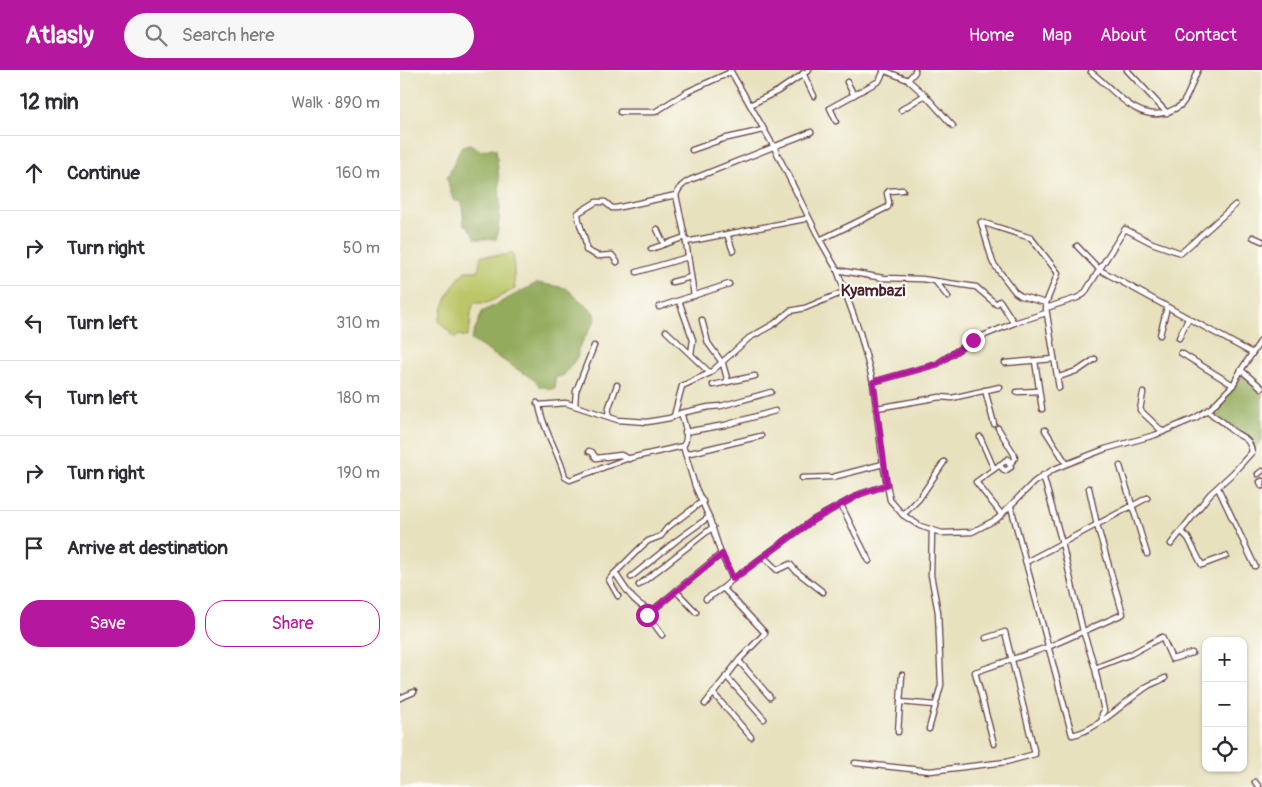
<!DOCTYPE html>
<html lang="en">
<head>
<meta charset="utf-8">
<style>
	:root { --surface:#fff; --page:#f7f7f7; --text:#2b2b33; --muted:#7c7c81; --line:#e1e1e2; --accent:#b5179e }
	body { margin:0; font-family:Pangolin,sans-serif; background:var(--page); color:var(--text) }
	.controls { position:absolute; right:15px; bottom:15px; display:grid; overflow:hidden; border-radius:10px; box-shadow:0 1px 4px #0004 }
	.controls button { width:45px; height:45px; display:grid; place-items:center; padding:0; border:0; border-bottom:1px solid var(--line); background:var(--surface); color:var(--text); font:25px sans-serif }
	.stop { position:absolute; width:15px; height:15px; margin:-11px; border:4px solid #b5179e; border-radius:50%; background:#fff }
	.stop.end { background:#b5179e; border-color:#fff; box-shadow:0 1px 5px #0008 }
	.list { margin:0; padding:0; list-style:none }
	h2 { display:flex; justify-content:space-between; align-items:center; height:65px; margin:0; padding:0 20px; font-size:21px }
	h2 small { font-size:16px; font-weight:400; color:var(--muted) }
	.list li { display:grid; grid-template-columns:32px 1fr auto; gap:15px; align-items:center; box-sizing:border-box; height:75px; padding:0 20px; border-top:1px solid var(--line) }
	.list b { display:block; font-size:19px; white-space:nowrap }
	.list em { font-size:16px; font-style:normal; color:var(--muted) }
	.actions { display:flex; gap:10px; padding:15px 20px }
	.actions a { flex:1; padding:11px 0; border:1px solid var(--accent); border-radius:20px; text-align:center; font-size:18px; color:var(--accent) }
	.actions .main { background:var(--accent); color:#fff }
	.icon { flex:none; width:28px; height:28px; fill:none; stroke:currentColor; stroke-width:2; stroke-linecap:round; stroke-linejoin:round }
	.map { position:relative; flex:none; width:862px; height:717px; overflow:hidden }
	header { display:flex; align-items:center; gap:30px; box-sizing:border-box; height:70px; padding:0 25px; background:var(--accent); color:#fff }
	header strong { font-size:24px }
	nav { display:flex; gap:28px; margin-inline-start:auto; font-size:18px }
	.search { width:350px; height:45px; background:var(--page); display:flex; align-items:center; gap:12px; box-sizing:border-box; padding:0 18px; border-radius:28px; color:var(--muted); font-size:19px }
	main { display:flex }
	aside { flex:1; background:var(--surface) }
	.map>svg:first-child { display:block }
	.green { fill:#bac668; stroke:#82724a }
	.forest { fill:#93ab5c; stroke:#6e6544 }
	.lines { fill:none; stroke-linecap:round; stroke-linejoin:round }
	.minor-casing { stroke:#623c41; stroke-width:7 }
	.minor { stroke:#fff; stroke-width:4.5 }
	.route { stroke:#b5179e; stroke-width:6 }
	.labels { text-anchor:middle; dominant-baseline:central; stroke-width:4.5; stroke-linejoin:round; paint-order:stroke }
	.quarter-label { font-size:16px; font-weight:bold; fill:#4a1f2b; stroke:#fdfcf7 }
</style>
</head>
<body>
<header>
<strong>Atlasly</strong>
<div class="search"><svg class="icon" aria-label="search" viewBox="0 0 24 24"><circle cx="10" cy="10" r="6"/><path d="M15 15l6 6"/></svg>Search here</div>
<nav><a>Home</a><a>Map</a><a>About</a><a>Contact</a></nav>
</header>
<main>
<aside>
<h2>12 min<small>Walk · 890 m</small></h2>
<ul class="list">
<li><svg class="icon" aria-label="ahead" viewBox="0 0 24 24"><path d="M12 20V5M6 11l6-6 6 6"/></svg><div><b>Continue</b></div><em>160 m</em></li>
<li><svg class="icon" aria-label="right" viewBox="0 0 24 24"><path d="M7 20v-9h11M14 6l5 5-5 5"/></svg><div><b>Turn right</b></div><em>50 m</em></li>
<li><svg class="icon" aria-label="left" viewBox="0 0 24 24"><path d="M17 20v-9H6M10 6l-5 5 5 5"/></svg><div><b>Turn left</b></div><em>310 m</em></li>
<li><svg class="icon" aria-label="left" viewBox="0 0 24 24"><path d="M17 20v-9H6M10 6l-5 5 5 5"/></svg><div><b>Turn left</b></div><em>180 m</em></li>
<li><svg class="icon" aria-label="right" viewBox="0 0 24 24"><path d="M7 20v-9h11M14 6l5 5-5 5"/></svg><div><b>Turn right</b></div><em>190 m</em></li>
<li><svg class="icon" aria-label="arrive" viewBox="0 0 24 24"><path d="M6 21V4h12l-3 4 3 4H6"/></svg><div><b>Arrive at destination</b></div></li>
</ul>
<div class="actions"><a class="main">Save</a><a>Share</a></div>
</aside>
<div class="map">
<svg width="862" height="717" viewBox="0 0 862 717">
	<rect width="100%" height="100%" fill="#fdfcf7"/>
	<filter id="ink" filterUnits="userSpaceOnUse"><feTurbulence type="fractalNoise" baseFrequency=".02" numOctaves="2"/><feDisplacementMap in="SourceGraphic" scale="10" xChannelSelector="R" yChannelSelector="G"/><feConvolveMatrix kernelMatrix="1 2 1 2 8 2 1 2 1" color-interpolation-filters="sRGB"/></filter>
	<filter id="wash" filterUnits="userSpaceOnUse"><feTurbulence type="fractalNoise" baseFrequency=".0096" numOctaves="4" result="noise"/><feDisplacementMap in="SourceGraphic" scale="20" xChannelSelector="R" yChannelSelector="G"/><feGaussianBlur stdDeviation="1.12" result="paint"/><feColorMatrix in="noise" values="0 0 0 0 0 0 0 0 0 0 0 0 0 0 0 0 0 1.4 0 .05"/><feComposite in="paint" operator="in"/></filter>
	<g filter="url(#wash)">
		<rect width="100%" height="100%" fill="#e7e1be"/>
		<path class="green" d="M110,182l3,1c2,12 0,24 2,36l-28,14h-13c-6,13 -1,21 -7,34l-8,-2 -4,3 -16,-16c5,-22 11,-34 26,-51h13l3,-15 27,-1z"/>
		<g class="forest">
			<path d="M70,74l11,7 11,-3 4,1c3,29 7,62 0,90h-20l-9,-14h-3l-2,-23 -9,-2 -6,-22 15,-32z"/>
			<polygon points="137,213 166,218 193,242 196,249 178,279 178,286 164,305 155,308 155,319 148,319 146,317 140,317 136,311 71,270 82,242"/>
			<polygon points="840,306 846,307 862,321 862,371 853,379 851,371 813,344 812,341 834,318"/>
		</g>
	</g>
	<g filter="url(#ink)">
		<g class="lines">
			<defs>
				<g id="minor">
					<polyline points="330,0 374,77 420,170 437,200 460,263 473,312 483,394 490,430 503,445 520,456 542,463 572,462 597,449 634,412 654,399 705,379 755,365 795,348 811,338 833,315 841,300 862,269"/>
					<polyline points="483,0 508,10 525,25 553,56"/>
					<polyline points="727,0 767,43"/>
					<path d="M691,2c23,17 47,53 79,39 4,-2 8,-3 11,-6 8,-8 11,-24 17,-35"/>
					<polyline points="403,3 414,26"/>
					<polyline points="508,10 515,2 515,0"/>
					<polyline points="447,12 454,25"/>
					<polyline points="350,35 378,21 409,0"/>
					<polyline points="501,40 525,25"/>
					<polyline points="220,42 255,42 287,22 331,2"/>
					<polyline points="436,51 430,38 479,11 484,1"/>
					<polyline points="292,80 323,69 363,60"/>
					<polyline points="581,152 631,168 658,203 646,233"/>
					<polyline points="581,152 593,193 615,222 621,226 646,233 646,235"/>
					<polyline points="257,159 264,174"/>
					<polyline points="327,164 333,181"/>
					<polyline points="853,167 862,171"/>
					<polyline points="420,170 488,137 489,133 487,123 489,121 503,120"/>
					<polyline points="286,172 405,149 408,147"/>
					<polyline points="677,176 700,200 852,283"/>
					<polyline points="251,179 285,167"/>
					<path d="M217,192l-5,-7 -14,1 -12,-6c1,-14 -8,-23 -8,-37l18,-11h9l7,6h4l60,-13"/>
					<polyline points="437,200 483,208 522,209 576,217 596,234 600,231 614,253"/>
					<polyline points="237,202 288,187"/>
					<polyline points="272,212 291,207"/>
					<polyline points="536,212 548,227"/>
					<path d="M294,226l-8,-54 -10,-47c3,-8 7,-11 14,-15l121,-48"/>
					<polyline points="279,231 293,270 291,284"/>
					<polyline points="259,237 329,214"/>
					<polyline points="302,250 308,273 323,294 328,312"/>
					<polyline points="266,261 310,303"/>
					<polyline points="760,265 767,237"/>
					<polyline points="779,268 788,249"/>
					<polyline points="781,283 833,315"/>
					<polyline points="635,291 642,339"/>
					<polyline points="605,293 654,289"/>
					<polyline points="841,300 862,318"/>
					<polyline points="659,307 679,300 695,289"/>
					<polyline points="473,312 537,294 573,270 614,253 646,243"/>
					<polyline points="313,315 355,306"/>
					<polyline points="659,318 646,238 677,228 684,224 725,159 752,173 781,183 835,135"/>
					<polyline points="585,320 594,354"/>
					<polyline points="617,322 639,321"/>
					<polyline points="743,323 740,340 763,362"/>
					<path d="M137,333l2,2c4,26 20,47 26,72l5,3 56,-21 57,-13c7,-8 1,-24 -2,-33"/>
					<polyline points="139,335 166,333 218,350 247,352 270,348 281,343 309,337 321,336 371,322"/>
					<polyline points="175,335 176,321 194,276"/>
					<polyline points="477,338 540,327 552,328 600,317"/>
					<polyline points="208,346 209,337 217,315"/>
					<polyline points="274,346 282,316 310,303 349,268 374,254 390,241 405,238 446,221"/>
					<polyline points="598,358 614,384 615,388 612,392 605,391 608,392 611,397 605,401 599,395"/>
					<polyline points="645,360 666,393"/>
					<polyline points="285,362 325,355 375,341"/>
					<polyline points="580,367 594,399"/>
					<polyline points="283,376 295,416 309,447 321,484 333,509"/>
					<polyline points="189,381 192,382 196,388 221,385 229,389"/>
					<polyline points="286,384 361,366"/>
					<polyline points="720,396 747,484"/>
					<polyline points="858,404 862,401"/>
					<polyline points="643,405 662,473 683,561 695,598 704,641 702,644 702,650"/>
					<polyline points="402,408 433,407 483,394"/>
					<polyline points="862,411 860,412 862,416"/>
					<polyline points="818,418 855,496"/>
					<polyline points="441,435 469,491"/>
					<path d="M611,437l61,228c25,-4 54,-35 76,-49 5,-3 12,-5 17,-8"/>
					<polyline points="503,445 519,429 544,392"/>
					<polyline points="602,445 576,412 608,389"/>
					<polyline points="781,461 788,468 802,495 826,486"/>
					<path d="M771,474l39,-50 23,-21 19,-21c-3,-17 -12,-14 -22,-23 -2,-2 -4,-5 -6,-6 -6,-5 -11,-6 -16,-13"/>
					<polyline points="364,487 377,500 390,494 396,501 423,522"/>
					<polyline points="626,492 747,428"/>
					<path d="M215,503c10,14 20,35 39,37"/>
					<polyline points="231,507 277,470 309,447"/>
					<polyline points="239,515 313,457"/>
					<polyline points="276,521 296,542"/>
					<polyline points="218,526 209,510 212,506 242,476 248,471 261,466 267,458 303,431"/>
					<polyline points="306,529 323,518 333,509 413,450 460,424 487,415"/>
					<polyline points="262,565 247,545 321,484"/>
					<polyline points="339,591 370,627"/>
					<polyline points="695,598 731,584 762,567 772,589 792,583"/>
					<polyline points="326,606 364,649"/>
					<polyline points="313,623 351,667"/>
					<polyline points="0,628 14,622"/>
					<polyline points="500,632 535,635"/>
					<polyline points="305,634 340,589 365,563 323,518"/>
					<polyline points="529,659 541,615 538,542 531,505 532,461"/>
					<polyline points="498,662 502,605"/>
					<polyline points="594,674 575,602 648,577 723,544 697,455 689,418"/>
					<polyline points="455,693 530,701 606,692 635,684 605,562 586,568"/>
					<polyline points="855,712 859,717"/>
				</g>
			</defs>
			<use href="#minor" class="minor-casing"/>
			<use href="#minor" class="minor"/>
		</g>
	</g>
	<g class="lines" filter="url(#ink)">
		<polyline class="route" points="247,545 322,484 333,509 413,450 460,424 487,415 473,312 537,294 573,270"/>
	</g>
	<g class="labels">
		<g class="quarter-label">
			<text x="473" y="221">Kyambazi</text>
		</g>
	</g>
</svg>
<div class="controls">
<button>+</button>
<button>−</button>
<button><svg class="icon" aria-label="locate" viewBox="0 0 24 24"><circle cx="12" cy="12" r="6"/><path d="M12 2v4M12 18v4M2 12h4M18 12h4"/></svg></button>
</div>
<div class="stop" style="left:247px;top:545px"></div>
<div class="stop end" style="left:573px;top:270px"></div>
</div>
</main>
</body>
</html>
